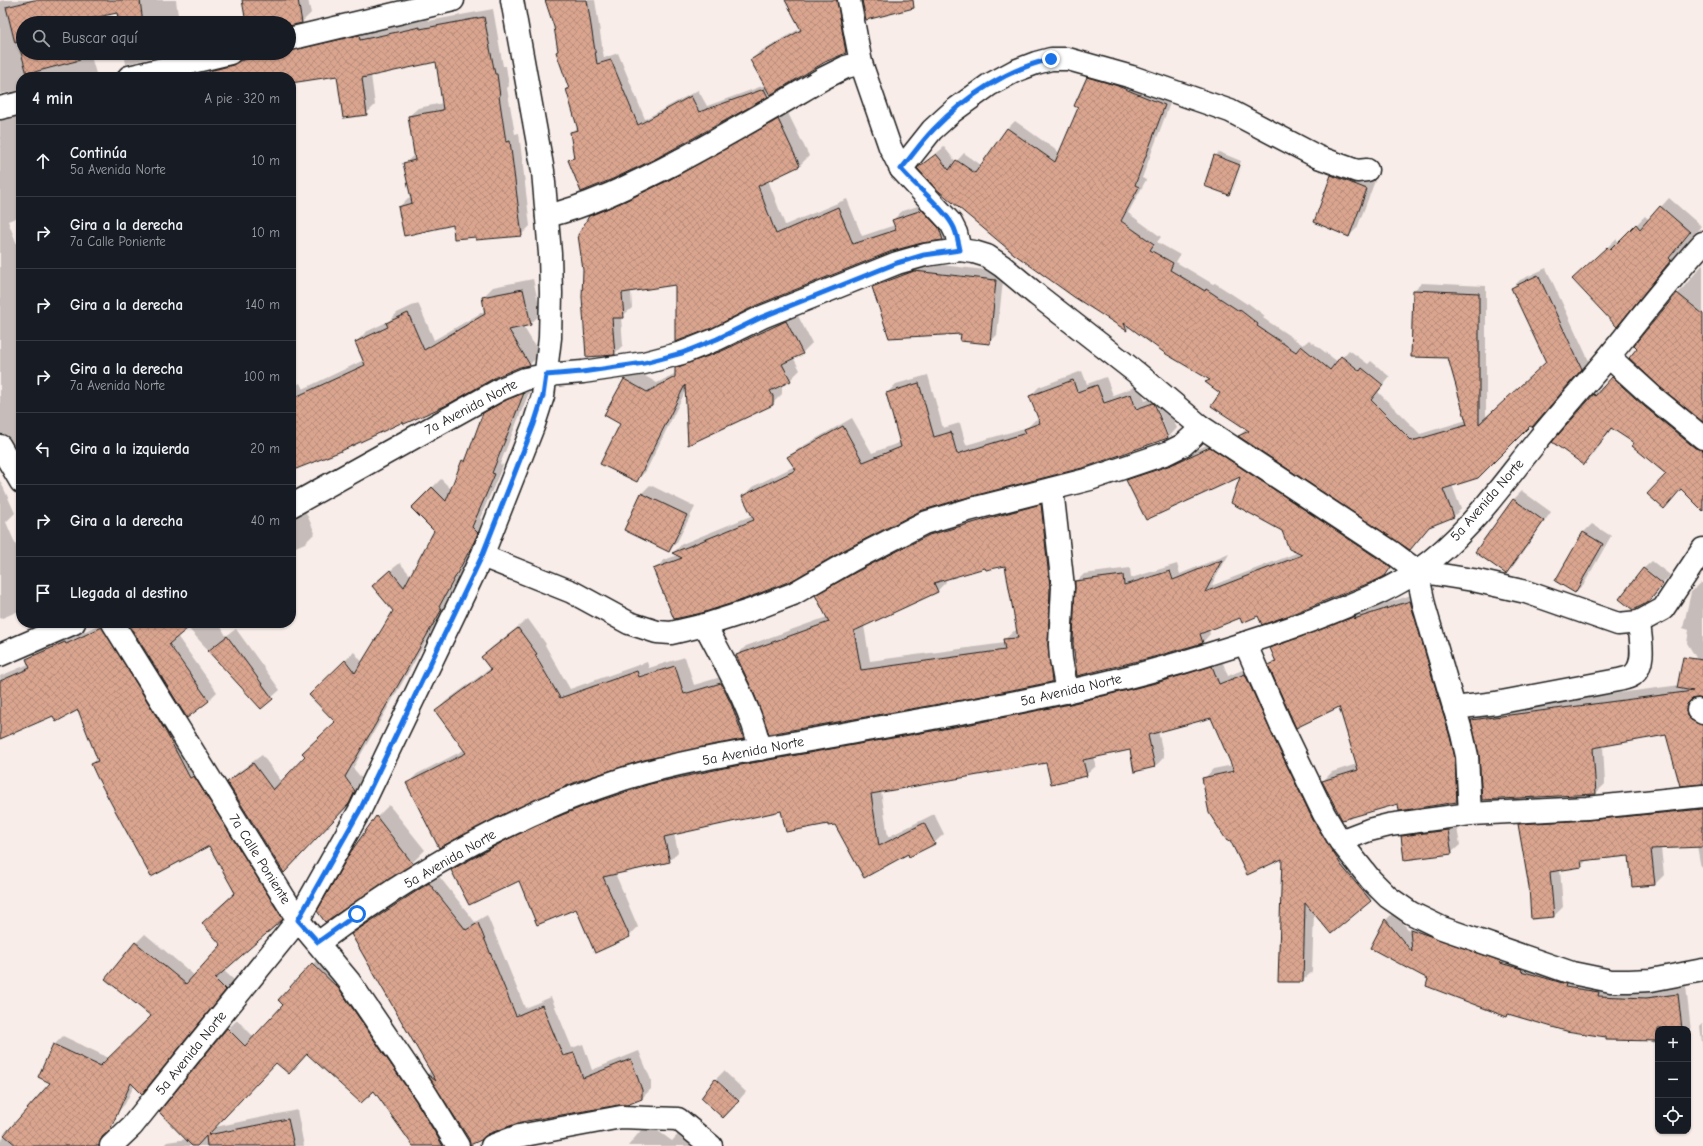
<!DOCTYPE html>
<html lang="es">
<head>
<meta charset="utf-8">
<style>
	:root { --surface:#171b24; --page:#20242c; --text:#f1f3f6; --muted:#9ea1a6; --line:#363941 }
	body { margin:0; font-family:"Comic Neue",sans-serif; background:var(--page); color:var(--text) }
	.controls { position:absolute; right:12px; bottom:12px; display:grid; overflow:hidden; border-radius:8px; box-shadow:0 1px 3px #0004 }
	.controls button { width:36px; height:36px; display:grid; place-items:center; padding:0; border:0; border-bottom:1px solid var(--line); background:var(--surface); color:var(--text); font:20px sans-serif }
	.stop { position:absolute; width:12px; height:12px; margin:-9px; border:3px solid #1a73e8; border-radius:50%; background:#fff }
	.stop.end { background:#1a73e8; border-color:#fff; box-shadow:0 1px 4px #0008 }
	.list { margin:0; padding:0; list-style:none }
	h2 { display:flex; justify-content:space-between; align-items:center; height:52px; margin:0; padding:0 16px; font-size:17px }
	h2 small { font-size:13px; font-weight:400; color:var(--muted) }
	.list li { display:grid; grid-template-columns:26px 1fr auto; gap:12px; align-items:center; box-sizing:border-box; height:72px; padding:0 16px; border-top:1px solid var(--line) }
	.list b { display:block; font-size:15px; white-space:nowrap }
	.list p { margin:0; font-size:13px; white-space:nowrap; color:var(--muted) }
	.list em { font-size:13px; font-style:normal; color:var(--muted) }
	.icon { flex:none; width:22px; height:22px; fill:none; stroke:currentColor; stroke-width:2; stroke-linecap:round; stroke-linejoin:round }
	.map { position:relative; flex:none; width:1703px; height:1146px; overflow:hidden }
	.search { position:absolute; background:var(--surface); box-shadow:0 1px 3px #0004; left:16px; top:16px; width:280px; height:44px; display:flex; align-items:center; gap:10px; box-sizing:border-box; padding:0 14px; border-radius:22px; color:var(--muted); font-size:15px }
	.panel { position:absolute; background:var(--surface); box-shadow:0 1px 3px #0004; left:16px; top:72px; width:280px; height:556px; border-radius:16px }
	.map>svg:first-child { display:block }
	.shadow { fill:#0003; fill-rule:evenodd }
	.building { fill:url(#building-cross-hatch); stroke:#1c1c1c; fill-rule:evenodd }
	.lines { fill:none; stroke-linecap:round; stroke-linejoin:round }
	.minor-casing { stroke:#1c1c1c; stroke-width:25 }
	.minor { stroke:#fff; stroke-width:22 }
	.route { stroke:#1a73e8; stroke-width:5 }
	.labels { text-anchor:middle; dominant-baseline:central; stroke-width:3; stroke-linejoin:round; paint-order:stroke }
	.street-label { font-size:14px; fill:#1c1c1c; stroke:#fff }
</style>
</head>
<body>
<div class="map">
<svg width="1703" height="1146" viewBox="0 0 1703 1146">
	<defs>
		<pattern id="building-cross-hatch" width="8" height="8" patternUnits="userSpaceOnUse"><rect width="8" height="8" fill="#daa58f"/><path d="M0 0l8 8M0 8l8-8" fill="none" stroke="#ba8d7b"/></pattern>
	</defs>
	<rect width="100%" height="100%" fill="#f8ede9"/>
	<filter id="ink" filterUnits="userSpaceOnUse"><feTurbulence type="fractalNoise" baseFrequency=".025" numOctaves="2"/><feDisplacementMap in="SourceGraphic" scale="8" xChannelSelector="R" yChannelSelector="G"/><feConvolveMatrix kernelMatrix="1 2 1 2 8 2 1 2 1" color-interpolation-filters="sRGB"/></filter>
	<g filter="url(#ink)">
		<g class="shadow">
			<polygon points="5,0 176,0 179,23 120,23 118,12 81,19 82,23 23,23 23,53 90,53 97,77 21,77 21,90 0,94 0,1"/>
			<polygon points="243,0 308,0 311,13 302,22 289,25 289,23 247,23"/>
			<polygon points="547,0 595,0 604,58 618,53 645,119 698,90 707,106 765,85 751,61 759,52 801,28 786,0 846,0 854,44 846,52 824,61 767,96 569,161 575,154 572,132 578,126 567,90 569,88 559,51 555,27"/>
			<polygon points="493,9 503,66 506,66 509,86 507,88 515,134 519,133 530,226 521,235 477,235 453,223 399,207 408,198 412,197 404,164 415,154 409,116 418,108 443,103 437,61 371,75 375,105 366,114 338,75 291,82 291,77 154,77 243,57 248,53 289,53 289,39 368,27 368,32 428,19 429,21"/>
			<polygon points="124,53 172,53 126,64"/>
			<polygon points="1095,70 1172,98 1142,178 1146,180 1128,213 1161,237 1157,242 1180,255 1176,262 1213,284 1215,283 1247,304 1248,303 1265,316 1263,318 1303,345 1309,340 1338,362 1349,350 1368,364 1371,361 1390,377 1378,392 1420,434 1467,420 1448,357 1414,290 1422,283 1486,286 1486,418 1547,362 1512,288 1520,280 1546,268 1589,361 1532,426 1530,425 1452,485 1461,509 1454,516 1431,525 1410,549 1239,436 1246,429 1222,393 1207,382 1210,379 1130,327 1127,330 919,168 944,147 956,162 964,153 981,165 1008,128 1015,121 1060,153 1079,107 1087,78"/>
			<polygon points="0,104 21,109 21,216 8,221 21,255 21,455 7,435 0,433"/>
			<polygon points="291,111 295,130 291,134"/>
			<polygon points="787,111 809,156 800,165 768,180 785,225 847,199 862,236 895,225 893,220 902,211 931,202 951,230 942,239 921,242 892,250 757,304 676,284 631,291 632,308 621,317 623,345 614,354 590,217 599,207"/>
			<polygon points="1219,152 1241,161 1230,191 1232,191 1244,162 1233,190 1229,194 1215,156"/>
			<polygon points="1340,167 1375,181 1357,228 1349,236 1332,176"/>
			<polygon points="1669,198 1701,226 1625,317 1582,271 1616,239 1619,242 1645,216 1649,220"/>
			<polygon points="923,263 1004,272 997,335 989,343 873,287 881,279"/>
			<polygon points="1703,264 1703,421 1635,345"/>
			<polygon points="533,279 541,314 530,324 523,326 540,354 530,364 520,366 496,377 403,421 291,470 291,388 300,383 303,389 364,360 356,342 366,332 389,321 397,313 418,303 434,340 486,310 483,297 493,287"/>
			<polygon points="796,312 812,343 802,353 793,357 800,370 790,380 782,384 782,394 772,404 686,390 646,471 636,481 621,424 605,415 625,380 635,370 657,383 676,373 676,368 685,358"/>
			<polygon points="1622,368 1703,438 1703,509 1635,442 1612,428 1593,455 1584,464 1554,442 1594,394 1603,386 1604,388"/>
			<path d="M1082,371l5,13 19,-7 7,18 27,-10 5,16 17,-7 15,34 -9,10 -6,2 -76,26 -431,103 9,-9 14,-5 -5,-2 9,-9 71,-29 -10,-19 9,-9 43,-21 -6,-8 9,-9 54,-31 20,35 29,-11 -14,-49 9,-9 32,-9 15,53 17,-5 6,22 62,-18 7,-7 4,-1 -9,-23 9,-9zM1153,400h1l14,35h-2z"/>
			<polygon points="532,385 500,464 503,465 480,518 486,524 482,534 447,598 450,600 353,768 364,781 357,794 292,863 228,782 237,773 262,755 282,782 336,721 310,695 354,652 363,663 394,611 382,577 400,563 411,576 436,531 412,508 441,479 452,490 463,461 468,456 484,414 493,405"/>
			<polygon points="1218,440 1398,559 1384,575 1259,615 1241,617 1209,630 1210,634 1203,642 1150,657 1076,582 1084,574 1130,568 1131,578 1177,564 1180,574 1229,554 1211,586 1299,552 1242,475 1128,480 1135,473 1180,457"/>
			<polygon points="0,480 15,513 6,522 21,557 21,610 0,619"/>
			<polygon points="291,480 293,485 291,488"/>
			<polygon points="650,485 695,507 677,542 669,551 625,529 642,493"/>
			<polygon points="1522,491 1551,512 1514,565 1506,573 1476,552 1514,499"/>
			<path d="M1050,496l11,176 -9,9 -90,18 -206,-3 -19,-41 9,-9 81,-29 -10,-21 9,-10 113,-60zM1006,565l12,65 -4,1 -10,9 1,3 -135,18 -6,-35 73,-35 9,-9 -1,-3 41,-12z"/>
			<polygon points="291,502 304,508 315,533 305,543 291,549"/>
			<polygon points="1592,524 1611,536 1584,584 1575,592 1584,532"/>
			<polygon points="1652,561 1670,575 1648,602 1643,569"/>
			<polygon points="1701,583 1703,583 1703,669 1687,643 1689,630 1683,628 1691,592"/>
			<polygon points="1420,592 1466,791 1456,801 1399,802 1323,781 1332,772 1357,764 1340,706 1270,665 1276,659 1272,648 1281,639"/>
			<polygon points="528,619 546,644 545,645 570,689 647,662 649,668 685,657 694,685 731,674 754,728 744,738 644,759 407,784 417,774 464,750 436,711 446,701 491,668 482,657 492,647"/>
			<polygon points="102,623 113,623 291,909 223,970 234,980 151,1084 142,1092 135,1084 125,1104 117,1113 93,1146 0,1146 0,1141 52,1083 54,1045 63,1036 109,1058 152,1016 136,943 145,934 195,976 223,945 203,923 236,892 210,844 92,764 98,758 78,709 54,715 0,738 0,676 29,664 28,660 37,651 74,634 75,636"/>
			<polygon points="129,623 219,623 226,636 236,629 280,690 261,707 187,627 177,636 217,692 209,700 187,716"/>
			<polygon points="1221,658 1228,676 1254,665 1379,891 1370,900 1314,912 1312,972 1302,981 1284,857 1204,779 1213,769 1233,765 1211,717 1158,731 1164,757 1155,767 1130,749 1093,757 1096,766 1086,775 1046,762 881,791 888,837 934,814 944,834 934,843 908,852 865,877 835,824 782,810 674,834 678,852 669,861 615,873 638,927 629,936 576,908 519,880 452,871 461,861 558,812 661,775"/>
			<polygon points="1703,682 1703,693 1695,699 1696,706 1703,712 1703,783 1666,734 1603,745 1605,784 1596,793 1515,798 1480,755 1472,720 1481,711"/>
			<polygon points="1703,801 1703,866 1701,868 1697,846 1661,848 1664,875 1655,884 1630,855 1587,860 1581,866 1560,869 1563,907 1554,916 1530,887 1519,824 1529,815"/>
			<polygon points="389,805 425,850 412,863 325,921 377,817"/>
			<polygon points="1456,822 1460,845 1451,853 1402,836 1411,828"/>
			<polygon points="438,875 475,922 487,915 525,1008 551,997 572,1048 583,1044 592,1070 639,1051 651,1080 651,1089 642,1098 466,1133 428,1074 431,1071 352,935 361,926"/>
			<polygon points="1394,912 1411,933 1411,929 1419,921 1655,990 1686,986 1691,1031 1688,1035 1688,1029 1658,1029 1658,1042 1652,1043 1652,1040 1607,1036 1509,1013 1507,1016 1430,979 1371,948 1386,920"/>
			<polygon points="322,955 349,981 446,1146 414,1146 374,1090 307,1053 276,1062 215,1127 297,1110 304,1146 163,1146 167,1142 187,1139 228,1029 237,1020 255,1038 284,1005 313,964"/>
			<polygon points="1703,1023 1703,1050 1700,1026"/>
			<polygon points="724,1071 746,1092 739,1100 716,1079"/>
			<polygon points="647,1123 672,1141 683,1129 708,1146 628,1146"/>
		</g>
		<g class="building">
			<polygon points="34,0 140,0 143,23 119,23 117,13 70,23 23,23 23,53 78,53 80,60 27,74 18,42 15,43 6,7"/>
			<polygon points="242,0 298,0 302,23 289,26 289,23 246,23"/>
			<polygon points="545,0 587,0 597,64 611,60 638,125 691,96 699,112 764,89 768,97 657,158 615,178 581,192 568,160 574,158 570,132 578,130 566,89 569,89 556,52 558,51 554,27"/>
			<polygon points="785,0 837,0 846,53 825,62 770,95 750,60 801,30"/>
			<polygon points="862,0 913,0 914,8 866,20"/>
			<polygon points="484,17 495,74 497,74 500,96 499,96 506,142 510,141 522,236 476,240 476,237 454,239 453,225 404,236 398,207 412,203 403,163 415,160 408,116 443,110 436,62 362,78 367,115 343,118 337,76 291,83 291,77 210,77 209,71 233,65 239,61 252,58 251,53 289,53 289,51 359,35 360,40 420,27 420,29"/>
			<polygon points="1087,77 1115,85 1165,105 1135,185 1139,187 1121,221 1154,244 1150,250 1173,263 1170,270 1205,291 1206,289 1239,311 1240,310 1258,324 1257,326 1296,352 1301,346 1330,370 1341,356 1360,371 1362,368 1383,385 1371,400 1412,441 1467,425 1448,358 1411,357 1413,290 1479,293 1479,424 1546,362 1511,288 1538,275 1582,369 1532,427 1530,426 1478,478 1443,489 1454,517 1429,527 1410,550 1238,436 1249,431 1211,406 1220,393 1205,382 1210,380 1166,354 1124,323 1127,331 1074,297 1014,254 934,187 917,168 936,154 949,170 956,160 975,173 1007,128 1055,162 1078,108 1074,106"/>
			<polygon points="778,119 800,166 758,186 776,234 838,207 853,244 896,230 892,220 922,210 939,228 943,240 922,243 892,251 757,305 712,328 675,342 675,285 622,293 624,318 612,318 615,355 586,357 582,297 583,270 578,235 589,216 625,201 669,180"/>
			<polygon points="1214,155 1240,165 1229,195 1204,186"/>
			<polygon points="1331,175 1367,189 1349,237 1314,222"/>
			<polygon points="1660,206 1690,232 1669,258 1671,260 1617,327 1572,279 1607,247 1610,250 1636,224 1640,229"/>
			<polygon points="914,271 996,280 990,344 960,341 961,334 889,338 872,287"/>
			<polygon points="523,289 531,325 509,330 530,365 520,367 496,377 447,405 404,424 403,422 339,452 291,471 291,399 365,365 355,342 388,327 386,323 408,313 424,350 485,314 482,297"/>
			<polygon points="1677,293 1703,314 1703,422 1661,388 1629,358 1637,348 1634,345"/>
			<polygon points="786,321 803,354 782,364 791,381 770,391 773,396 773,405 688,445 685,385 637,482 600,464 620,424 604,415 624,379 647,392 675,377 675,368 722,351"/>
			<polygon points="1612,377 1645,407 1695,448 1703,450 1703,511 1681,489 1664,509 1647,494 1666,474 1632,446 1634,443 1611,428 1584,465 1552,442 1594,394 1595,396"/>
			<polygon points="1073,380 1077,392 1097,385 1104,403 1131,394 1136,409 1153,403 1155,405 1168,438 1086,467 965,498 920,511 846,549 793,580 745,599 702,613 674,619 653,569 682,558 672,553 754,520 742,496 796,470 787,457 843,426 863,462 901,447 886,393 919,383 934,437 951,432 957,454 1026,433 1024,429 1040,423 1029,396"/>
			<polygon points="524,393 492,473 495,474 472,527 478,533 473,544 439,607 442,609 345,777 355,791 349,804 284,873 227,782 253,763 273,790 305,756 302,753 335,722 309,695 345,660 355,673 393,611 372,586 390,570 404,587 434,531 411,508 432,487 446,501 462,460 465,462 483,413 506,400"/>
			<polygon points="1210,447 1391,567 1385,576 1377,580 1287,616 1262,625 1258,616 1242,623 1240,618 1200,634 1203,643 1150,658 1077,676 1073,644 1075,581 1123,575 1124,585 1170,571 1173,580 1222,560 1205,592 1302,555 1289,549 1282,531 1231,503 1240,477 1146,520 1126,480 1171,465"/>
			<polygon points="641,493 687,515 669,552 624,530"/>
			<polygon points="1513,499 1544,521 1506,574 1475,552"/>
			<path d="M1041,504l9,83 -2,58 4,37 -90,18 -193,34 -14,-38 -19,-41 93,-33 -14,-27 43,-24 71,-36zM1005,566l13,72 -15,1 2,11 -144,20 -7,-39 84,-39 -4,-9 51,-15 1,2z"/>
			<polygon points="1583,532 1603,544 1575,593 1555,581"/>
			<polygon points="1643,568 1663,584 1649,602 1633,610 1619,599"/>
			<polygon points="1410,601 1450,737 1455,758 1457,802 1399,811 1398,804 1342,820 1322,781 1358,770 1339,707 1296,728 1268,665 1276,662 1270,648 1356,616 1354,619"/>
			<polygon points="128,623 194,623 169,644 209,701 187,718"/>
			<polygon points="102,627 166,732 190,778 194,776 283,919 215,979 226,990 142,1094 131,1083 110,1130 102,1137 99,1146 17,1146 4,1135 50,1083 38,1077 53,1044 100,1066 151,1016 105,979 135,942 186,984 221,945 202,923 235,893 209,846 151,877 97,777 91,764 98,761 78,710 56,722 53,716 0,739 0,681 30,668 26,659 65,642 66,644"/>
			<polygon points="518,628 537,654 535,655 560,698 637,671 639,677 675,666 684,694 721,683 732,706 744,739 644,760 578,781 498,817 439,848 406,783 466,753 435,711 491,670 481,657"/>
			<polygon points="227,636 273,699 261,709 208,651"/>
			<polygon points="1683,657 1703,660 1703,699 1698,698 1692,699 1687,704 1686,710 1687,716 1691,720 1703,725 1703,784 1680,786 1666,735 1593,748 1596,794 1482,800 1479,755 1471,720 1693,691 1677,688"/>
			<polygon points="1212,666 1219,684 1245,674 1270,730 1313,820 1341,865 1371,901 1331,934 1305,903 1303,982 1278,982 1282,859 1247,875 1230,840 1227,841 1209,813 1202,778 1234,771 1211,718 1148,735 1155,767 1134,772 1130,750 1083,760 1087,776 1051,784 1046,763 871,794 879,846 924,823 935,844 909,857 908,854 864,878 835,825 828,826 828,824 786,832 781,811 664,837 670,862 603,877 630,937 595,953 576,909 537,925 519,881 469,905 451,870 508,839 547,821 587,805 650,784 724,768 966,725 1070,704 1156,683"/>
			<polygon points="1703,809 1703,847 1651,849 1655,885 1632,887 1629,856 1581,861 1582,867 1550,872 1554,917 1531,919 1529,887 1518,824 1588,820"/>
			<polygon points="376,816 413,864 325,922 317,911 350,853"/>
			<polygon points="1448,830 1452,854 1404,860 1401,836"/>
			<polygon points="429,883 466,930 478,923 516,1016 542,1005 563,1056 574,1053 583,1078 631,1059 642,1090 642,1099 627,1105 619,1105 521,1122 488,1134 481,1140 470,1145 469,1139 427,1074 436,1081 351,934"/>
			<polygon points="1385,919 1412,952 1410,929 1501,961 1500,963 1522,969 1521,971 1566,984 1565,987 1599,992 1598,996 1646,998 1678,994 1682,1029 1658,1029 1658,1041 1606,1040 1606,1037 1566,1031 1508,1014 1507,1017 1426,986 1428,979 1370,948"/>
			<polygon points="312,963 340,990 416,1101 443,1146 413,1146 374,1091 361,1103 307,1054 289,1074 276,1063 208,1135 288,1119 294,1146 207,1146 206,1136 197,1146 192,1146 159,1112 227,1028 245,1046 283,1005 278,1000"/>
			<polygon points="715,1079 739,1101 723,1118 701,1098"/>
		</g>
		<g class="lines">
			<defs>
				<g id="minor">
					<polyline points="849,0 861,63 890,147 901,169 951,223 956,233 960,250"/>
					<polyline points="289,39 453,0"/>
					<polyline points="129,77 230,53"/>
					<polyline points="0,108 21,103"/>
					<polyline points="901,169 932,130 953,111 989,85 1015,71 1036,63 1051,59 1068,59 1132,77 1230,111 1318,157 1357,171 1367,170"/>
					<path d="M547,216c41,-10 78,-28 116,-47 55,-28 108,-60 161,-91l22,-11 15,-4"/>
					<polyline points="1609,357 1653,397 1703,438"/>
					<polyline points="0,446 21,482"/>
					<polyline points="1052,489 1063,587 1060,644 1061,659 1067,692"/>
					<polyline points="291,506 501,389 525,379 546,375 583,372 644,363 682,353 717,339 762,317 897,263 925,255 960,250 974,252 987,256 1002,266 1037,295 1137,373 1200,426 1393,553 1417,571 1473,580 1526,592 1618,624 1639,622 1663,609 1703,549"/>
					<polyline points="482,556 572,592 629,623 657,632 671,633 705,625 749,611 793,594 852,560 924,523 968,510 1090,479 1167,453 1183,445 1193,436 1200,426"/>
					<polyline points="1417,571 1425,609 1462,734 1467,756 1470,814"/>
					<polyline points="113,623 298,920 349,981 426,1094 458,1146"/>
					<path d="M705,625c20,39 46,81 55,124"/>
					<polyline points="1245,643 1281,725 1324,814 1340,841 1371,880 1388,897 1411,913 1442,928 1572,973 1611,981 1629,981 1651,980 1703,970"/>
					<polyline points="0,655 74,623"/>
					<path d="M1454,708l42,-5 122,-23c4,-1 11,-2 15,-5 14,-11 7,-38 6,-53"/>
					<polyline points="1698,710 1703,713"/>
					<polyline points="1340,841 1369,830 1389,825 1470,814 1587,808 1703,796"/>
					<path d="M318,943c92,-69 196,-129 305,-164 64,-20 132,-29 198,-41 127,-23 255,-43 379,-81 49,-15 98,-30 145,-50 25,-10 50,-20 72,-36 49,-34 83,-84 120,-130 24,-29 49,-57 73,-86 31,-38 60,-76 93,-112"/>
					<polyline points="111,1146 132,1126 298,920 360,810 482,556 534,424 543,396 550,338 551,293 550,254 543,171 512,0"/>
					<polyline points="492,1146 519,1136 621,1117 678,1119 711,1146"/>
				</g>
			</defs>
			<use href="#minor" class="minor-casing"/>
			<use href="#minor" class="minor"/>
		</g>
	</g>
	<g class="lines" filter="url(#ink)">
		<path class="route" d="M357,914l-39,28 -20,-22 62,-110 122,-254 52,-132 9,-28 3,-21 36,-3 62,-9 38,-10 35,-14 45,-22 135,-54 27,-8 36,-5c-2,-9 -3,-18 -8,-26 -12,-20 -36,-37 -51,-55 11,-13 21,-28 33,-40 31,-32 73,-60 117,-70"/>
	</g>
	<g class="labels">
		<g class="street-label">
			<text transform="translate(471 407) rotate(-28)">7a Avenida Norte</text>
			<text transform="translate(1487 500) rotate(-49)">5a Avenida Norte</text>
			<text transform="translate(1071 690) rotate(-13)">5a Avenida Norte</text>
			<text transform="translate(753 751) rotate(-11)">5a Avenida Norte</text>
			<text transform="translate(260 859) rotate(58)">7a Calle Poniente</text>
			<text transform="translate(450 859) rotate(-30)">5a Avenida Norte</text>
			<text transform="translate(191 1053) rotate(-51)">5a Avenida Norte</text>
		</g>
	</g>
</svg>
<div class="controls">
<button>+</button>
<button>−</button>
<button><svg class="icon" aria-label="locate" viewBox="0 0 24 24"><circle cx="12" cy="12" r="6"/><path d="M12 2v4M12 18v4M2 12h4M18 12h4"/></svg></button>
</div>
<div class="stop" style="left:357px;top:914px"></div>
<div class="stop end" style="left:1051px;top:59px"></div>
<div class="search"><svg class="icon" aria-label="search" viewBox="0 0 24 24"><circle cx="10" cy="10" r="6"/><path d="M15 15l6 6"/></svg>Buscar aquí</div>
<section class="panel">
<h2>4 min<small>A pie · 320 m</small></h2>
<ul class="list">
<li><svg class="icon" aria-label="ahead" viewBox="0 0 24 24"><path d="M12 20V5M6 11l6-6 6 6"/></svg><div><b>Continúa</b><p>5a Avenida Norte</p></div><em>10 m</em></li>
<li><svg class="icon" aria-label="right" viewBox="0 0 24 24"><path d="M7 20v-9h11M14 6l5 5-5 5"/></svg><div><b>Gira a la derecha</b><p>7a Calle Poniente</p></div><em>10 m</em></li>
<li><svg class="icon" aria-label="right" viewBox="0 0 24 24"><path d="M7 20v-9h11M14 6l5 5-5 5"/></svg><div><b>Gira a la derecha</b></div><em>140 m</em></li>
<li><svg class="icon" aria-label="right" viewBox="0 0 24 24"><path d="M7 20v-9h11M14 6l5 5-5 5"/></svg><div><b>Gira a la derecha</b><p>7a Avenida Norte</p></div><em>100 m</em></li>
<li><svg class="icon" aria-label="left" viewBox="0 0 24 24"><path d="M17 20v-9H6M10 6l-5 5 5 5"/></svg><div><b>Gira a la izquierda</b></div><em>20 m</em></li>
<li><svg class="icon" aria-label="right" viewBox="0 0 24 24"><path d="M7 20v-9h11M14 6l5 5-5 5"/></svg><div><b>Gira a la derecha</b></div><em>40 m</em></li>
<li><svg class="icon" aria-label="arrive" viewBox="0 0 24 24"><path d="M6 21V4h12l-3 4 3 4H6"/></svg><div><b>Llegada al destino</b></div></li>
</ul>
</section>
</div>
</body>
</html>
